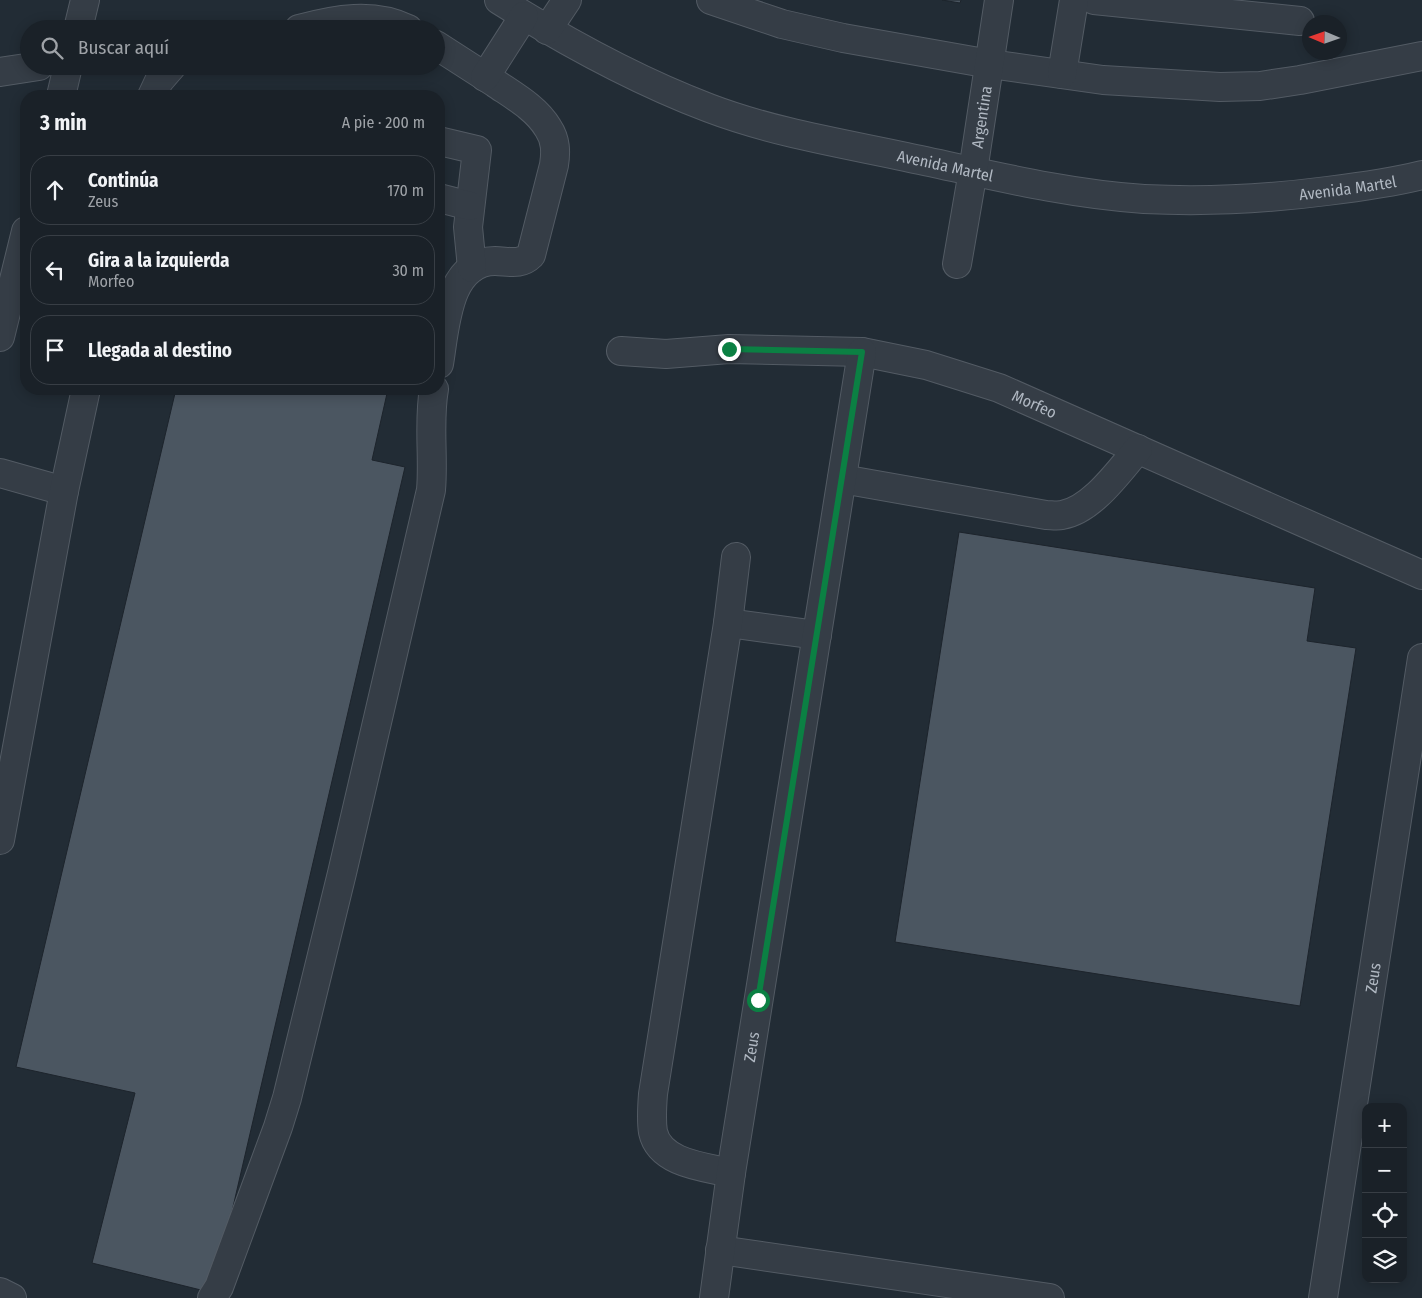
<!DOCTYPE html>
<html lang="es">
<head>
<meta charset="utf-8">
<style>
	:root { --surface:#1a2128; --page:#232930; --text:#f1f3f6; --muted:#9fa3a8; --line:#383e45 }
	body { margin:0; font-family:"Fira Sans Condensed",sans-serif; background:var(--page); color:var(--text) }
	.controls { position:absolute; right:15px; bottom:15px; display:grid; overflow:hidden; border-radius:10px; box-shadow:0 2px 12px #0003 }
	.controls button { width:45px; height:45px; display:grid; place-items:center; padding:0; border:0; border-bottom:1px solid var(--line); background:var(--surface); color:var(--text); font:25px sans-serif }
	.compass { position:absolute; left:1302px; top:15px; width:45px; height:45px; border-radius:50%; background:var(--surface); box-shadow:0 2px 12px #0003; rotate:272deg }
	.stop { position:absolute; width:15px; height:15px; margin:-11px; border:4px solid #0b8043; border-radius:50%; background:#fff }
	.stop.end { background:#0b8043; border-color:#fff; box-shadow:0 1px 5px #0008 }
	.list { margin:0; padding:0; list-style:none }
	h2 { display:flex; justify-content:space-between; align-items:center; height:65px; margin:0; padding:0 20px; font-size:21px }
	h2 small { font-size:16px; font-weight:400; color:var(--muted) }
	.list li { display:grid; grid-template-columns:32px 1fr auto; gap:15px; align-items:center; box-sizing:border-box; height:70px; margin:0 10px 10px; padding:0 10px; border:1px solid var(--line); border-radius:20px }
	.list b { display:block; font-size:19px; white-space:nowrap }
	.list p { margin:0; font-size:16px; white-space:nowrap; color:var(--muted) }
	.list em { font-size:16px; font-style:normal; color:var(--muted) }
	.icon { flex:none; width:28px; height:28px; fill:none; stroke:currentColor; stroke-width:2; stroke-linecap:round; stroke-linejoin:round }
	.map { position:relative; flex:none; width:1422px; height:1298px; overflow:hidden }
	.search { position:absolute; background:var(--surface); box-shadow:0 2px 12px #0003; left:20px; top:20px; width:425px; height:55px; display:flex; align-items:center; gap:12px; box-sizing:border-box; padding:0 18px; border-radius:28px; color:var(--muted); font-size:19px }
	.panel { position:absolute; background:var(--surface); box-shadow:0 2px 12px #0003; left:20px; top:90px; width:425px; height:305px; border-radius:20px }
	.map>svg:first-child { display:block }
	.building { fill:#4b5661; stroke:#1d242c }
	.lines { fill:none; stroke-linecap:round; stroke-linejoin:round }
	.minor-casing { stroke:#535b64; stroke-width:30 }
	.minor { stroke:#353d46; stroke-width:28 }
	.route { stroke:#0b8043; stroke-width:6 }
	.labels { text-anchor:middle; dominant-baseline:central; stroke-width:4; stroke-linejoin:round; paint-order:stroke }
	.street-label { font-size:16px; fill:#b0b8c2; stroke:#1b222a }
</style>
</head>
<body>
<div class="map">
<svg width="1422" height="1298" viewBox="0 0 1422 1298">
	<rect width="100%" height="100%" fill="#222c35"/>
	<g class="building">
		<polygon points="942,0 961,0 960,3"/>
		<polygon points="176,389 388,389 372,460 405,467 213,1293 92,1263 135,1093 16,1067"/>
		<polygon points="959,532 1315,588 1307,641 1356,648 1300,1006 895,942"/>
	</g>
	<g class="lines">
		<defs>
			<g id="minor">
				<path id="s1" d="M499,0c67,42 136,80 210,108 63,24 131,35 197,49 77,16 158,37 238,42 61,3 122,0 183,-8 32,-4 63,-8 95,-16"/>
				<polyline points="711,0 782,24 843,38 990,64 1103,80 1220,87 1260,86 1300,80 1422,56"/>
				<polyline points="1094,0 1300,21"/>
				<polyline points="78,29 85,0"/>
				<path d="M299,29c36,-10 75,-17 109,0"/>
				<polyline points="547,30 567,0"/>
				<path d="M436,45c20,13 39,25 59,38 19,13 41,25 53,45 8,12 8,24 6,37l-23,90c-11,11 -23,6 -36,6 -48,0 -50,68 -56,103"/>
				<polyline points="0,72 39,66"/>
				<polyline points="1062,74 1074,0"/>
				<polyline points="485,77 524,16"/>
				<polyline points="61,96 68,66"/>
				<polyline points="152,96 159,81 172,66"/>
				<polyline points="439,141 477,150 468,227 472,268"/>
				<polyline points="439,198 470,206"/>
				<path id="s2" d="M957,264l16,-93 26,-171"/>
				<polyline points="0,337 26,231"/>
				<path id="s3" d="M621,351l45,3 63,-5 133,3 64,13 73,23 423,187"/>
				<polyline points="0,473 64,491"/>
				<path d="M842,479l204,36c5,0 11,1 16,0 30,-5 57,-44 76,-66"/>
				<polyline points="728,623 817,635"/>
				<polyline points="0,840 64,491 86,389"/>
				<path d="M731,1173c-25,-6 -71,-9 -78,-41 -2,-12 -1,-25 0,-38l75,-471 8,-66"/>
				<polyline points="720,1250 1050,1298"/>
				<polyline points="0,1292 12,1298"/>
				<path d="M212,1298l7,-11 59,-160 9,-29 55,-225 89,-383c3,-33 -3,-68 3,-101"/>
				<path id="s4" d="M714,1298l17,-125 131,-821"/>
				<path id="s5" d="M1323,1298l99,-640"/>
			</g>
		</defs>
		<use href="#minor" class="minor-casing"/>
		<use href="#minor" class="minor"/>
	</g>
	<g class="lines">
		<polyline class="route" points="729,349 862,352 758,1000"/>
	</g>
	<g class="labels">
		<g class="street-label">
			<text stroke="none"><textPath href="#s2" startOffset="149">Argentina</textPath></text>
			<text stroke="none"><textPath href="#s1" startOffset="480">Avenida Martel</textPath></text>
			<text stroke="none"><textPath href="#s1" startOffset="886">Avenida Martel</textPath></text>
			<text stroke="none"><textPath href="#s3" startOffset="422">Morfeo</textPath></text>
			<text stroke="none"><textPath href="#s5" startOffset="324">Zeus</textPath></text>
			<text stroke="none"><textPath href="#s4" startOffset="254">Zeus</textPath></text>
		</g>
	</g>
</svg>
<div class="controls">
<button>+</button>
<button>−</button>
<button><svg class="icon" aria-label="locate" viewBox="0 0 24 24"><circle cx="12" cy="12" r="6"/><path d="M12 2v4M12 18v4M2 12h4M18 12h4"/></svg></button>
<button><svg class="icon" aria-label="layers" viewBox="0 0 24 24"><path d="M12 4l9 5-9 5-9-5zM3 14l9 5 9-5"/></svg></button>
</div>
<svg class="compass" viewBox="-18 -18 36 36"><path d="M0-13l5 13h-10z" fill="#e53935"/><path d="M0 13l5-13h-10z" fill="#9fa3a8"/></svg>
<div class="stop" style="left:758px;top:1000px"></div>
<div class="stop end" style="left:729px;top:349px"></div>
<div class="search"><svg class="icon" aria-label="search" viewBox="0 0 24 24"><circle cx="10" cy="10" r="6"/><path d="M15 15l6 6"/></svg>Buscar aquí</div>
<section class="panel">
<h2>3 min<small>A pie · 200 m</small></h2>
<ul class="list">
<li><svg class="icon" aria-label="ahead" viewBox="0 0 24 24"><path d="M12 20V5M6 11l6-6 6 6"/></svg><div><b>Continúa</b><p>Zeus</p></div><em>170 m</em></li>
<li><svg class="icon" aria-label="left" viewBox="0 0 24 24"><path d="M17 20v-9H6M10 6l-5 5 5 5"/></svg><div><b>Gira a la izquierda</b><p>Morfeo</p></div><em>30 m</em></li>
<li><svg class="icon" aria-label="arrive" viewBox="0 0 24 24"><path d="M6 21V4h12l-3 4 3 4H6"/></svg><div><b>Llegada al destino</b></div></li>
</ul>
</section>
</div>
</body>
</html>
